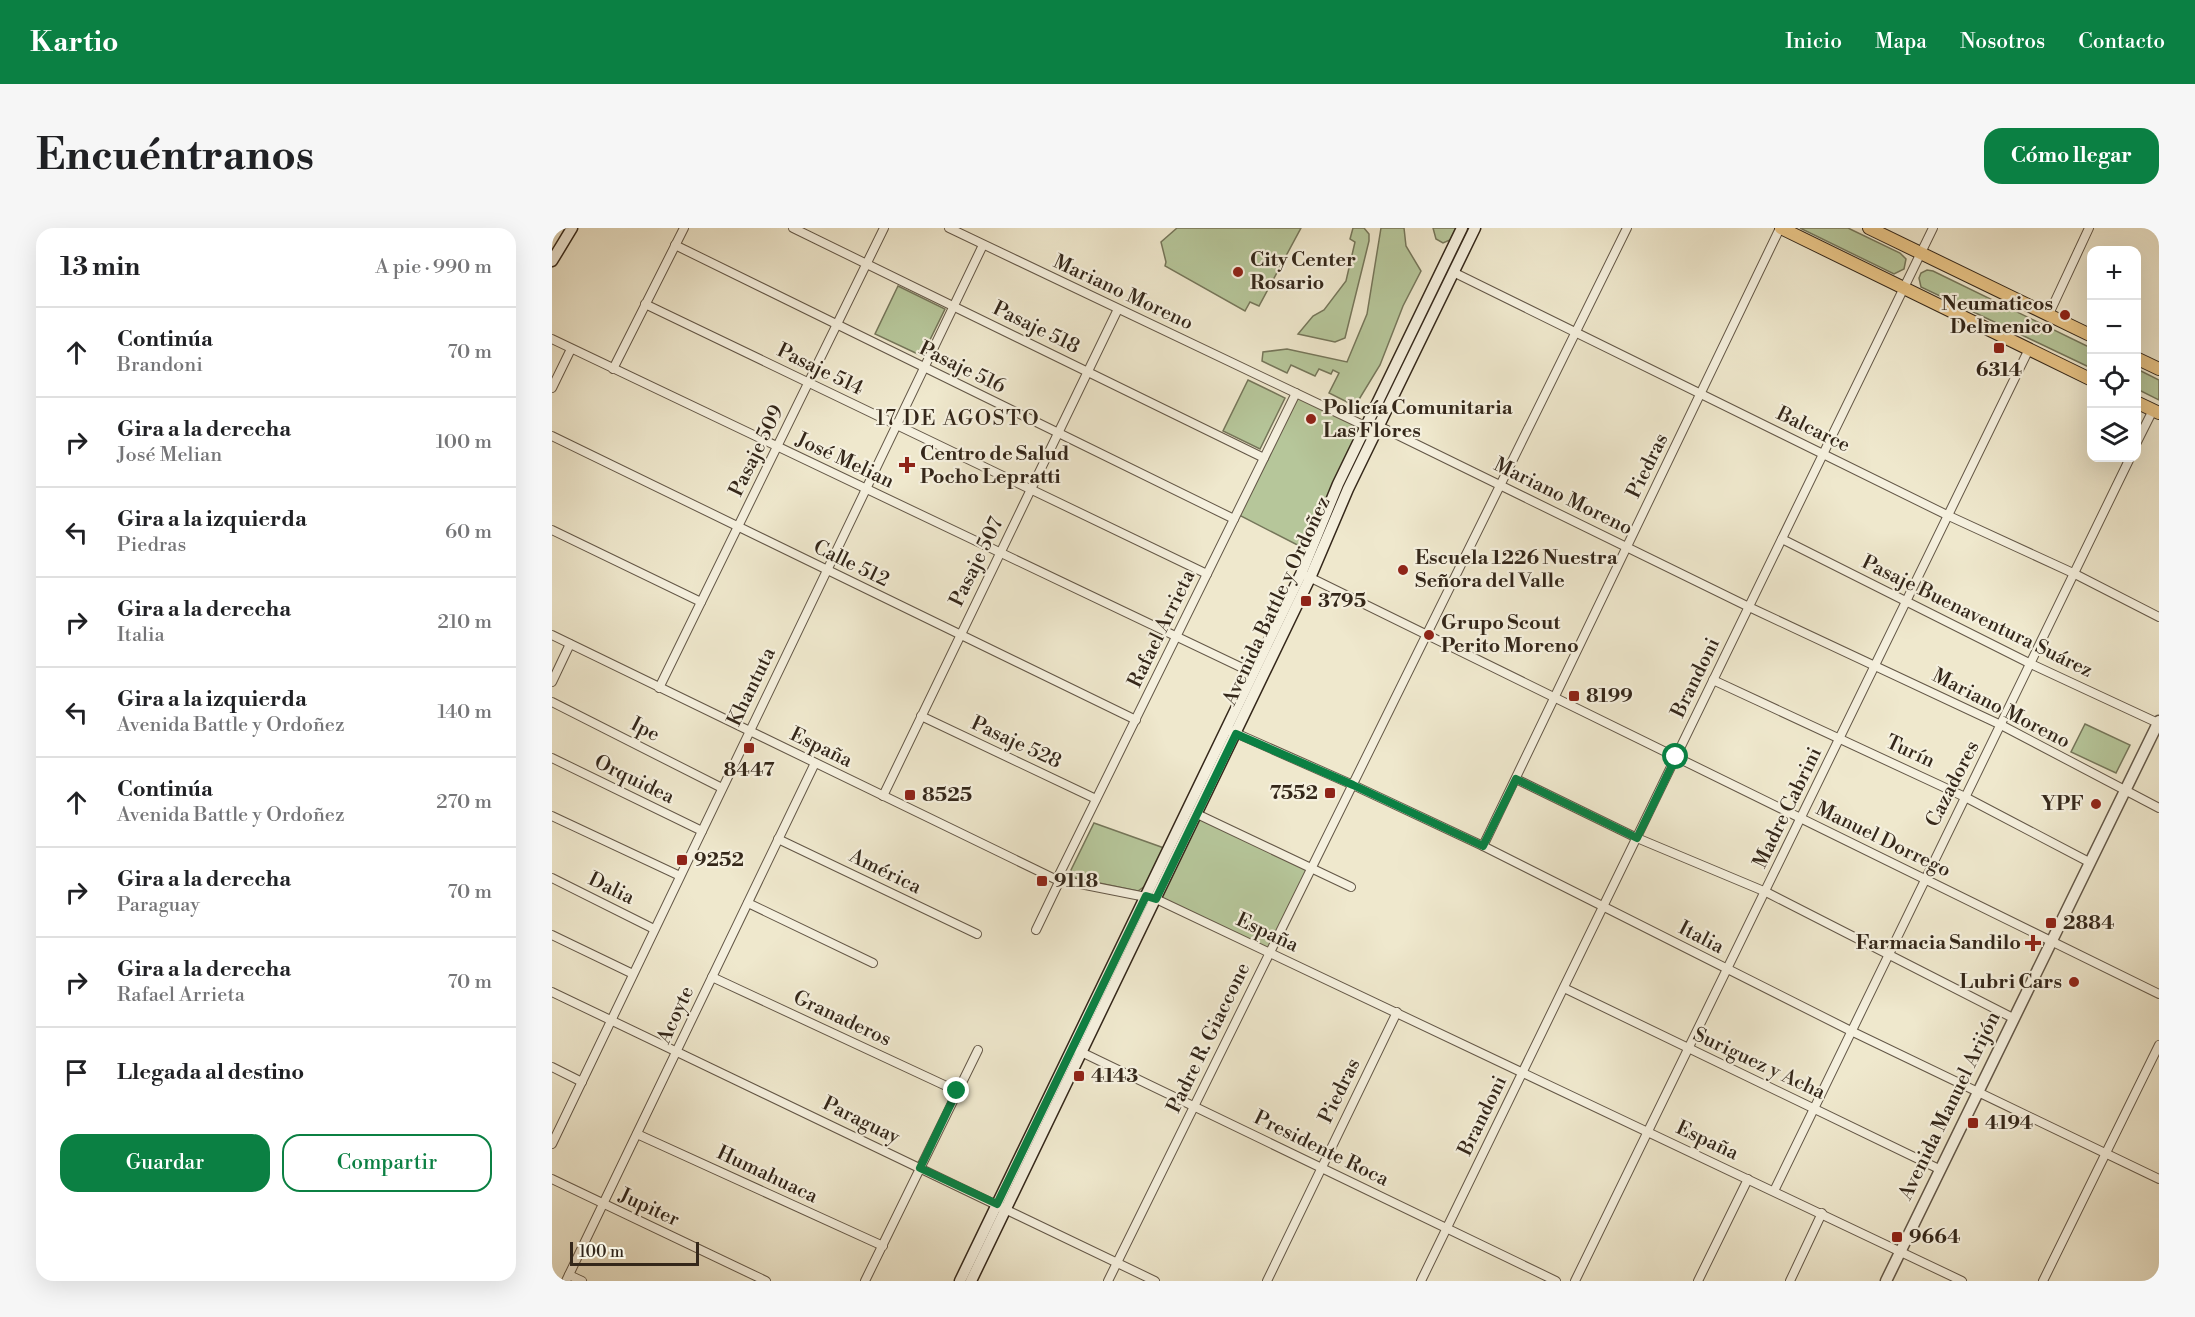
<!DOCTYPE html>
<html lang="es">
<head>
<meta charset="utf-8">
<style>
	:root { --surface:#fff; --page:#f6f6f6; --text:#202124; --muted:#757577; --line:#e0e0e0; --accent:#0b8043 }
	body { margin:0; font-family:"Libre Bodoni",serif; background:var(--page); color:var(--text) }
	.controls { position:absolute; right:18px; top:18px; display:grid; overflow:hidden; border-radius:12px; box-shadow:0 6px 24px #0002 }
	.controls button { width:54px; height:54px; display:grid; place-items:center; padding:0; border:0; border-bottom:2px solid var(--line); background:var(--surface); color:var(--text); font:30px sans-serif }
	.scale { position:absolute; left:18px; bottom:15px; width:129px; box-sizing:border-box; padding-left:6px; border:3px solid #34271a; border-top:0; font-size:16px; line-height:21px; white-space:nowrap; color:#34271a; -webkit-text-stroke:4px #f5f0de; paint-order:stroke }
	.stop { position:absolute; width:18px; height:18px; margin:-14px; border:4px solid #0b8043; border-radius:50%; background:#fff }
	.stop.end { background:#0b8043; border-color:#fff; box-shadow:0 2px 6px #0008 }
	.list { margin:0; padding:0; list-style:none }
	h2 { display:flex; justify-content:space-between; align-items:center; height:78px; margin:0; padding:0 24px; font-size:26px }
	h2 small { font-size:20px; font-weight:400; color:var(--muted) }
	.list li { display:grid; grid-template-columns:39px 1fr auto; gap:18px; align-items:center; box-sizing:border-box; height:90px; padding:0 24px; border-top:2px solid var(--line) }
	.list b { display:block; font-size:22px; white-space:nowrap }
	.list p { margin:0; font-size:20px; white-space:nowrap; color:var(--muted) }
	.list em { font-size:20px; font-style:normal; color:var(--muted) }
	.actions { display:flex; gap:12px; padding:18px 24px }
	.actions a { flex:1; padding:14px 0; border:2px solid var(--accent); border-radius:18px; text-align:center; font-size:21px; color:var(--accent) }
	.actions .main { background:var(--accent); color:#fff }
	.icon { flex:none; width:33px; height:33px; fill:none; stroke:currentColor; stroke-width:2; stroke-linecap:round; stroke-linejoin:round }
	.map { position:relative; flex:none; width:1607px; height:1053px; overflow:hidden; border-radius:18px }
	header { display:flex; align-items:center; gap:36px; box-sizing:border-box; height:84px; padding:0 30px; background:var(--accent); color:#fff }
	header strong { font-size:28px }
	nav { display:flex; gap:33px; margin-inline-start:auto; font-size:21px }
	.intro { display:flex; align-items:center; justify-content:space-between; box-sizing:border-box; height:144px; padding:0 36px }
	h1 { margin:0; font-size:42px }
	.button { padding:15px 27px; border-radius:18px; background:var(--accent); color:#fff; font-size:21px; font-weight:700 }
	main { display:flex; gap:36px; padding:0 36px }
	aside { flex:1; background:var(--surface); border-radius:18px; box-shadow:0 6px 24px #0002 }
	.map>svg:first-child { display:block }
	.green { fill:#b6c69a; stroke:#75765a; stroke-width:1.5 }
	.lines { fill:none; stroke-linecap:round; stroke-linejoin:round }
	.minor-casing { stroke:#635747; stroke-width:10 }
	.tertiary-casing { stroke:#635747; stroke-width:13 }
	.secondary-casing { stroke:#34271a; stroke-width:13 }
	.primary-casing { stroke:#34271a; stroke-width:14 }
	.minor { stroke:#f5f0de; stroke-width:8 }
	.tertiary { stroke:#f5f0de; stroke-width:10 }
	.secondary { stroke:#f5f0de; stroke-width:10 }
	.primary { stroke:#e8c486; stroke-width:12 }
	.route { stroke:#0b8043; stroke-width:8 }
	.poi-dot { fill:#8f2418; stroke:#f5f0de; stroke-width:2 }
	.labels { text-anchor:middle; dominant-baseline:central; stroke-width:4.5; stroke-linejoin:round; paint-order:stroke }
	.poi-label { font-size:20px; font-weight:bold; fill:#34271a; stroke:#f5f0de; text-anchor:start }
	.street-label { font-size:20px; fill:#34271a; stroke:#f5f0de }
	.neighbourhood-label { font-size:21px; letter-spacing:1.5px; fill:#34271a; stroke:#f5f0de }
</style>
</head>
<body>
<header>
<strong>Kartio</strong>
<nav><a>Inicio</a><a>Mapa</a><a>Nosotros</a><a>Contacto</a></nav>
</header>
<div class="intro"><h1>Encuéntranos</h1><a class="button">Cómo llegar</a></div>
<main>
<aside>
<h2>13 min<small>A pie · 990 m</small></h2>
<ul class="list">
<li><svg class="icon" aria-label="ahead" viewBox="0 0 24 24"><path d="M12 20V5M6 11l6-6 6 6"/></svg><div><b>Continúa</b><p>Brandoni</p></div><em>70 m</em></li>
<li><svg class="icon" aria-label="right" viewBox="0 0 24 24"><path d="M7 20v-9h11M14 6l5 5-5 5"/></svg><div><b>Gira a la derecha</b><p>José Melian</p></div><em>100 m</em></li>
<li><svg class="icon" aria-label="left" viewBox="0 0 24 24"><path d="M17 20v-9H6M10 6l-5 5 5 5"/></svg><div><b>Gira a la izquierda</b><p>Piedras</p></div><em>60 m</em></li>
<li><svg class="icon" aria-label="right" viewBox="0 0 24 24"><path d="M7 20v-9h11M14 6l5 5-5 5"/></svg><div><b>Gira a la derecha</b><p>Italia</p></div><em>210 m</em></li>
<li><svg class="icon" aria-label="left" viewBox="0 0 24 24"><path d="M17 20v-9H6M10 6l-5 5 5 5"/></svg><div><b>Gira a la izquierda</b><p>Avenida Battle y Ordoñez</p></div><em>140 m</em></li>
<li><svg class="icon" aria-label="ahead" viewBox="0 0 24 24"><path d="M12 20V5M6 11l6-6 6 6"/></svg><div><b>Continúa</b><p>Avenida Battle y Ordoñez</p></div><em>270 m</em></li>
<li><svg class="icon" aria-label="right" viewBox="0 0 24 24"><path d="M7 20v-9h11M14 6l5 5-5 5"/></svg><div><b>Gira a la derecha</b><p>Paraguay</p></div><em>70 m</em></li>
<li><svg class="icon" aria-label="right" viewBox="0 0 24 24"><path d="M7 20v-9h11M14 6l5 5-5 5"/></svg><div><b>Gira a la derecha</b><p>Rafael Arrieta</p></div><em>70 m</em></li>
<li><svg class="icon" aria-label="arrive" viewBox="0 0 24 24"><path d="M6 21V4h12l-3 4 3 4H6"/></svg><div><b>Llegada al destino</b></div></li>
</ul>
<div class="actions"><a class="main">Guardar</a><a>Compartir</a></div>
</aside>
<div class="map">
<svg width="1607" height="1053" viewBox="0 0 1607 1053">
	<rect width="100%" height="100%" fill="#efe8cd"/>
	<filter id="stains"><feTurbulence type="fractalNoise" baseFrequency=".00333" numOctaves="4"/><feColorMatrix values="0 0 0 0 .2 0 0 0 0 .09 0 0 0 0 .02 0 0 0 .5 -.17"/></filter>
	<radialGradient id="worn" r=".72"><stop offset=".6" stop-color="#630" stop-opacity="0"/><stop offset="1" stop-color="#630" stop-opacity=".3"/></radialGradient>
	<g class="green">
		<polygon points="625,0 749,0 707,78 698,74 693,83 613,38 614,34 609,14"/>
		<polygon points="801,0 812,0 817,6 817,13 793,110 783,114 746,106 761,88 772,82 794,53 803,14 798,11"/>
		<polygon points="829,0 852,0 854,18 869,43 851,78 828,137 803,178 777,165 787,145 781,142 779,146 767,141 763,148 739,137 735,145 710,133 711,124 735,121 795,134 815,86"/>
		<polygon points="881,0 904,0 898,12 891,15 884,11"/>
		<polygon points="1248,0 1296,0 1348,25 1354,31 1352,41 1342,46"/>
		<polygon points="1375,42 1381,43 1539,120 1539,140 1369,59 1367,50 1369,45"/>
		<polygon points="346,58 393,81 370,128 323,106"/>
		<polygon points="1585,141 1607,152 1607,172 1585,161"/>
		<polygon points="696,152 733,170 708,221 671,203"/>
		<polygon points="744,165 813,198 759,324 685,286"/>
		<polygon points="1533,496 1578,517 1564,545 1519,524"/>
		<polygon points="645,586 759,640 718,724 604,671"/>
		<polygon points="542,595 612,620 593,658 586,663 523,650 519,642"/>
	</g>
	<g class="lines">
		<defs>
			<g id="minor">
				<polyline points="241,0 712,230"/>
				<polyline points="397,0 813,198 827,198 1197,379 1449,497 1607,580"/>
				<polyline points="1605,0 1607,1"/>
				<polyline points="123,17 682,291"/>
				<polyline points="901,44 1397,288 1521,345 1607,389"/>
				<polyline points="93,76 655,346"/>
				<polyline points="1497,86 1537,0"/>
				<polyline points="0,111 701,445"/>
				<polyline points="61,141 132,0"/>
				<polyline points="0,160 19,121"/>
				<polyline points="0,208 584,492"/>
				<polyline points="1584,216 1601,182"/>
				<polyline points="0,302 149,374"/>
				<polyline points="1230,311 1479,436 1606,495"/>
				<polyline points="755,348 1607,766"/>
				<polyline points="0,407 503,651 604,671 1410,1053"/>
				<polyline points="1161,452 1413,569 1537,634"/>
				<polyline points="0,454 18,416"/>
				<polyline points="107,460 332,0"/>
				<polyline points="0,474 170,560"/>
				<polyline points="369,488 544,571"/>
				<polyline points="679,503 801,557 931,618 1299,803 1607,951"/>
				<polyline points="0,530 150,603"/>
				<polyline points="964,551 1085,610 1214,664 1461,790"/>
				<polyline points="331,568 566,81"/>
				<polyline points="645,586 799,659"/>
				<polyline points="0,588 128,648"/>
				<polyline points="226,611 425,706"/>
				<polyline points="931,618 1228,0"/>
				<polyline points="0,650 102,701"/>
				<polyline points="505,651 744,165"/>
				<polyline points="196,675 321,735"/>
				<polyline points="484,702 508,652"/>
				<polyline points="0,707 81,746"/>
				<polyline points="160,749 405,863"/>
				<polyline points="1012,760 1387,941"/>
				<polyline points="0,764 603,1053"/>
				<polyline points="527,823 1004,1053"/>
				<polyline points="0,839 30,854"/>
				<polyline points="85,906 331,1018"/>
				<polyline points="0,916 431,17"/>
				<polyline points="0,951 214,1053"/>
				<polyline points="1222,963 1578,230"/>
				<polyline points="17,1047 30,1053"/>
				<polyline points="14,1053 263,535"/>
				<polyline points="313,1053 426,822"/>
				<polyline points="556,1053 1075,0"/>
				<polyline points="715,1053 845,784"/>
				<polyline points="869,1053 1381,0"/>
				<polyline points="1023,1053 1477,121"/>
				<polyline points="1146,1053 1196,951"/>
				<polyline points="1238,1053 1270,985"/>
				<polyline points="1491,1053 1607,817"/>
			</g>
			<polyline id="tertiary" points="1334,1053 1607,493"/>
			<g id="secondary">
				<polyline points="0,33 20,0"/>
				<polyline points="408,1053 749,346 786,256 910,0"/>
				<polyline points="419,1053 758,350 796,261 923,0"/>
			</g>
			<g id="primary">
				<polyline points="1229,0 1540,152"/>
				<polyline points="1317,0 1540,108"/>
				<polyline points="1584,130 1607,141"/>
				<polyline points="1584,174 1607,185"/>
			</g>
		</defs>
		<use href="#minor" class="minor-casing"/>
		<use href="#tertiary" class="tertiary-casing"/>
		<use href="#secondary" class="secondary-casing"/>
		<use href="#primary" class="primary-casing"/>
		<use href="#minor" class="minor"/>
		<use href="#tertiary" class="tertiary"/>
		<use href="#secondary" class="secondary"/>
		<use href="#primary" class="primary"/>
	</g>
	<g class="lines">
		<polyline class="route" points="405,863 368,940 445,976 594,668 604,671 684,506 801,557 931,618 964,551 1085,610 1124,529"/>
	</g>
	<g class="poi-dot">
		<circle cx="686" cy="44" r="6"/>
		<circle cx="1513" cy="87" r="6"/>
		<rect x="1441" y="114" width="12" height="12" rx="3"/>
		<circle cx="759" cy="191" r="6"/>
		<path d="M352 228h6v6h6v6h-6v6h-6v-6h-6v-6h6z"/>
		<circle cx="851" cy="342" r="6"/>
		<rect x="748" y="367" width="12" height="12" rx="3"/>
		<circle cx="877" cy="407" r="6"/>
		<rect x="1016" y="462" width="12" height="12" rx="3"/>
		<rect x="191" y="514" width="12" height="12" rx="3"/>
		<rect x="772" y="559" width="12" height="12" rx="3"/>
		<rect x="352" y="561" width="12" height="12" rx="3"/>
		<circle cx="1544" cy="576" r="6"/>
		<rect x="124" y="626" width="12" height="12" rx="3"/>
		<rect x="484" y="647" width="12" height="12" rx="3"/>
		<rect x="1493" y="689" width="12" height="12" rx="3"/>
		<path d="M1478 706h6v6h6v6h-6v6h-6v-6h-6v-6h6z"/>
		<circle cx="1522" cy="754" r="6"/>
		<rect x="521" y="842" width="12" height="12" rx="3"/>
		<rect x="1415" y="889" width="12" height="12" rx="3"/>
		<rect x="1339" y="1003" width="12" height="12" rx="3"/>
	</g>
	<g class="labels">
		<g class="poi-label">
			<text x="698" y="32">City Center<tspan x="698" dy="23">Rosario</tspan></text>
			<text x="1501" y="76" text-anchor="end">Neumaticos<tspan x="1501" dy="23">Delmenico</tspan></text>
			<text x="1447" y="142" text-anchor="middle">6314</text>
			<text x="771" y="180">Policía Comunitaria<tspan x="771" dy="23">Las Flores</tspan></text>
			<text x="368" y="226">Centro de Salud<tspan x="368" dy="23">Pocho Lepratti</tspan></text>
			<text x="863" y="330">Escuela 1226 Nuestra<tspan x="863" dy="23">Señora del Valle</tspan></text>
			<text x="766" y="373">3795</text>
			<text x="889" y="395">Grupo Scout<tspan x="889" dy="23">Perito Moreno</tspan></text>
			<text x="1034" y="468">8199</text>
			<text x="197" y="542" text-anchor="middle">8447</text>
			<text x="766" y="565" text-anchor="end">7552</text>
			<text x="370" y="567">8525</text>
			<text x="1532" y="576" text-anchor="end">YPF</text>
			<text x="142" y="632">9252</text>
			<text x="502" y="653">9118</text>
			<text x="1511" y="695">2884</text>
			<text x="1469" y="715" text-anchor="end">Farmacia Sandilo</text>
			<text x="1510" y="754" text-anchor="end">Lubri Cars</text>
			<text x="539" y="848">4143</text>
			<text x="1433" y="895">4194</text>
			<text x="1357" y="1009">9664</text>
		</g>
		<g class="street-label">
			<text transform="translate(571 65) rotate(25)">Mariano Moreno</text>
			<text transform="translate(484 100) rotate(26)">Pasaje 518</text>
			<text transform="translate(410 140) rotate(26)">Pasaje 516</text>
			<text transform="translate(268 142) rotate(26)">Pasaje 514</text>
			<text transform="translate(1261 202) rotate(26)">Balcarce</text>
			<text transform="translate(205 223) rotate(-64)">Pasaje 509</text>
			<text transform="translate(293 233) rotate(25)">José Melian</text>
			<text transform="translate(1096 238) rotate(-64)">Piedras</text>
			<text transform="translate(1011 269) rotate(26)">Mariano Moreno</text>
			<text transform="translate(425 334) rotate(-64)">Pasaje 507</text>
			<text transform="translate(299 336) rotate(26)">Calle 512</text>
			<text transform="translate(725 373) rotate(-65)">Avenida Battle y Ordoñez</text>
			<text transform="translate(1425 389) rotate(26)">Pasaje Buenaventura Suárez</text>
			<text transform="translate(610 401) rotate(-64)">Rafael Arrieta</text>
			<text transform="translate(1144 450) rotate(-64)">Brandoni</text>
			<text transform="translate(200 459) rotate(-64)">Khantuta</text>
			<text transform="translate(1449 481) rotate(27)">Mariano Moreno</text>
			<text transform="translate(93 502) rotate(27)">Ipe</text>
			<text transform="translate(464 515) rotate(25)">Pasaje 528</text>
			<text transform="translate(269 520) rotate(26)">España</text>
			<text transform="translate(1358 524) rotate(25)">Turín</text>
			<text transform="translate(82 552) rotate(26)">Orquidea</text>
			<text transform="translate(1401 556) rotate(-63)">Cazadores</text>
			<text transform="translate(1236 580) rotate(-64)">Madre Cabrini</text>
			<text transform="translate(1331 612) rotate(26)">Manuel Dorrego</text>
			<text transform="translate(333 644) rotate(26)">América</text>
			<text transform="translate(59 661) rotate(26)">Dalia</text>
			<text transform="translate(715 705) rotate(25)">España</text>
			<text transform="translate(1149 710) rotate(27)">Italia</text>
			<text transform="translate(124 787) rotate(-65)">Acoyte</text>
			<text transform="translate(290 791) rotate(25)">Granaderos</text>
			<text transform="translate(657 810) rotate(-64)">Padre R. Giaccone</text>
			<text transform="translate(1207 836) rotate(25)">Suriguez y Acha</text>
			<text transform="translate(788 863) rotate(-64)">Piedras</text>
			<text transform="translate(1398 878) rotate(-64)">Avenida Manuel Arijón</text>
			<text transform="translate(931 888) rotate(-64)">Brandoni</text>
			<text transform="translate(309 893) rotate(26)">Paraguay</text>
			<text transform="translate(1155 913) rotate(25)">España</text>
			<text transform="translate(769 921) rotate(26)">Presidente Roca</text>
			<text transform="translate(215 947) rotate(25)">Humahuaca</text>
			<text transform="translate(97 980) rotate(25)">Jupiter</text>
		</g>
		<g class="neighbourhood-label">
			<text x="406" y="191">17 DE AGOSTO</text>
		</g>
	</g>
	<rect width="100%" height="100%" filter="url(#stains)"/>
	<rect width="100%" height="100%" fill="url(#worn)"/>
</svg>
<div class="controls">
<button>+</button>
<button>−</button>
<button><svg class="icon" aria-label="locate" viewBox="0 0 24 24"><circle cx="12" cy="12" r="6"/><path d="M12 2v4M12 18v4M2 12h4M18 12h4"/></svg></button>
<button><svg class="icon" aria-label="layers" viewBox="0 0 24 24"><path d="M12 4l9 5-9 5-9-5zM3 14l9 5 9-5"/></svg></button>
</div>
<div class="scale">100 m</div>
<div class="stop" style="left:1124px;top:529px"></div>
<div class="stop end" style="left:405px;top:863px"></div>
</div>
</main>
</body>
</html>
